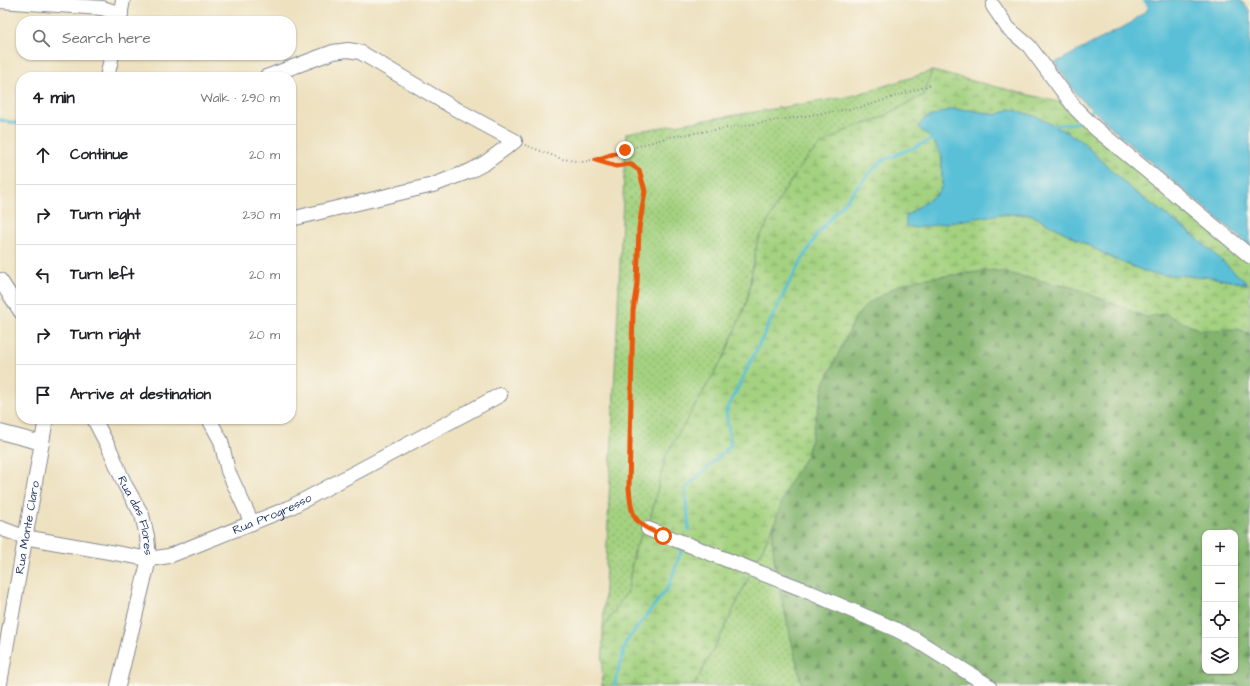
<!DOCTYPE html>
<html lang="en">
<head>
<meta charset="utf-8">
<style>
	:root { --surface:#fff; --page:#f6f6f6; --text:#202124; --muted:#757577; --line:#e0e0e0 }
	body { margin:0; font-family:"Architects Daughter",sans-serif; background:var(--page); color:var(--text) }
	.controls { position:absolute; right:12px; bottom:12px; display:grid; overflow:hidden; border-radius:8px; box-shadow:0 1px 3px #0004 }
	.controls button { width:36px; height:36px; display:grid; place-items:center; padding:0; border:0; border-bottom:1px solid var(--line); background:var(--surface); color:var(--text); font:20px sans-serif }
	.stop { position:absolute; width:12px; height:12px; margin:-9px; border:3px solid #ea580c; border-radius:50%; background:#fff }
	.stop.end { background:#ea580c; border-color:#fff; box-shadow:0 1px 4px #0008 }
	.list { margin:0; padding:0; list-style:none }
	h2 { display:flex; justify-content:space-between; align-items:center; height:52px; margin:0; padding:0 16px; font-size:17px }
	h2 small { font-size:13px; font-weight:400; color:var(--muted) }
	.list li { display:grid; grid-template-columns:26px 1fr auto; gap:12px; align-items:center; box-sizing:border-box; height:60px; padding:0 16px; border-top:1px solid var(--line) }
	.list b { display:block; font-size:15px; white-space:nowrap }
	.list em { font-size:13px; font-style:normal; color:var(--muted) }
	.icon { flex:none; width:22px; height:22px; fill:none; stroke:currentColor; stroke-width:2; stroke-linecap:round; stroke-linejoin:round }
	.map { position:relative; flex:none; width:1250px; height:686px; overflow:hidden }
	.search { position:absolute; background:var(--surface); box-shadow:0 1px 3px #0004; left:16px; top:16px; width:280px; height:44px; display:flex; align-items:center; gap:10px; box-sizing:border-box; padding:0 14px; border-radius:16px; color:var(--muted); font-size:15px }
	.panel { position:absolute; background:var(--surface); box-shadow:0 1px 3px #0004; left:16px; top:72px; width:280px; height:352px; border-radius:16px }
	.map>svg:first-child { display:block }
	.grass { fill:url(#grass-dots); stroke:#60806f }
	.forest { fill:url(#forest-firs); stroke:#4f7266; fill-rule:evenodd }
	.wetland { fill:url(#wetland-marsh); stroke:#60806f; fill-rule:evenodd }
	.water { fill:#5ac0d7; stroke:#3a789a }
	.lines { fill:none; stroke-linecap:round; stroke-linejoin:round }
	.stream { stroke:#5ac0d7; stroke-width:3 }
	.minor-casing { stroke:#84888f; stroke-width:16 }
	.path { stroke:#84888f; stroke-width:2; stroke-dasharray:1 3; stroke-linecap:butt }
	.minor { stroke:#fff; stroke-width:14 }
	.route { stroke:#ea580c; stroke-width:5 }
	.labels { text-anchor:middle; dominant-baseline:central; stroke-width:4; stroke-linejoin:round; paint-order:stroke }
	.street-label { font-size:12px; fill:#1b2f5e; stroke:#fbf7ec }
</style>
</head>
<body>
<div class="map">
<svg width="1250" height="686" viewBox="0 0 1250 686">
	<defs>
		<pattern id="grass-dots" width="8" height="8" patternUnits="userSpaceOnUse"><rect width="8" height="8" fill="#a4d280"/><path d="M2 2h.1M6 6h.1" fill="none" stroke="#85ab6c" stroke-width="1.8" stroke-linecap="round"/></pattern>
		<pattern id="forest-firs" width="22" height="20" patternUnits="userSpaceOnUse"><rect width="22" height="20" fill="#83b46e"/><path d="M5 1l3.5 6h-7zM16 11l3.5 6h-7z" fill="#6a935e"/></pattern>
		<pattern id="wetland-marsh" width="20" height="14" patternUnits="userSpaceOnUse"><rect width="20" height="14" fill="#a4d280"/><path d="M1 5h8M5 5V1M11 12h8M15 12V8" fill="none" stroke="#85ab6c"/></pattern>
	</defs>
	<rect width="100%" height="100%" fill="#fbf7ec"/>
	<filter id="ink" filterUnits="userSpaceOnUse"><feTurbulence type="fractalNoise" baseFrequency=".025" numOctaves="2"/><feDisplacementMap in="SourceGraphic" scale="8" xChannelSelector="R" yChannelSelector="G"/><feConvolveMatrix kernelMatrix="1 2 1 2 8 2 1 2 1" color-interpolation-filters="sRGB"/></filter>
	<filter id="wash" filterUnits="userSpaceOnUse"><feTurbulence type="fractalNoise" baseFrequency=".012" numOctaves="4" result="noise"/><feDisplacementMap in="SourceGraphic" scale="16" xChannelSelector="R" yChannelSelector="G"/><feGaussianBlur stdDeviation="0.9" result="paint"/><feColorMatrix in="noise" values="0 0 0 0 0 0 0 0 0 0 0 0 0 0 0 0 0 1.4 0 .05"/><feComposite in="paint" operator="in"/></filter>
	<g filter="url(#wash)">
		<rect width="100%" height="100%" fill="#ede1c0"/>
		<g class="grass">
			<polygon points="932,71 924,95 875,121 848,129 805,160 783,193 757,243 747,301 725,355 666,455 648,529 634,552 628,590 603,629 626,133 852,96"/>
			<polygon points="775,522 772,540 802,686 694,686 724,629"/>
		</g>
		<path class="forest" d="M994,270l81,18 71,29 19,-4 35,17 38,-1 12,4v353h-448l-26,-111 -4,-35 3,-18 12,-35 20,-32 17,-71 31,-66 12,-14 32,-19 19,-6zM1205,533h30v138h-30z"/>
		<path class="wetland" d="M932,71l130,32 188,158v72l-12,-4 -38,1 -35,-16 -19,3 -71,-29 -81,-18 -76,9 -19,6 -32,19 -12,14 -31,66 -17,71 -20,32 -12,35 -51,107 -29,55 -1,2h-92l1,-57 25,-39 6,-38 7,-17 7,-6 18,-74 59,-100 22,-54 10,-58 26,-50 22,-33 13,-13 30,-18 27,-8 49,-26zM1010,109l122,81 60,44 55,50 -38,-7 -57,-3 -36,-14 -86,-46 -124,2 31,-22 5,-8v-29l-9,-17 37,-30 27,5z"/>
		<g class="water">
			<polygon points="1146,0 1240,0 1250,11 1250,246 1128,143 1077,95 1055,63 1131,23 1150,7"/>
			<polygon points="951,109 970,110 997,115 1010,109 1038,117 1079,139 1132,190 1192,234 1248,284 1209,277 1152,274 1116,260 1030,214 1001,214 916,228 906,226 906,216 937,194 942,186 942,157 933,140 918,127 924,119"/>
		</g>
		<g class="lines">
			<g class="stream">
				<polyline points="1144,0 1151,10"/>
				<polyline points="1086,115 1096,107"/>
				<polyline points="0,120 21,124"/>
				<polyline points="1051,126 1076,123 1080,120"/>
				<polyline points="689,530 685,489 731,445 726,412 791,279 818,233 867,176 882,161 936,138"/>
				<polyline points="614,686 626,642 669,586 683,546"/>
			</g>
		</g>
	</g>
	<g filter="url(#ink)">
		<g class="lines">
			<defs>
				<g id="minor">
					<polyline points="0,1 102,8 121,14"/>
					<polyline points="993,6 1008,28 1029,46 1076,109 1095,128 1250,256"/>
					<polyline points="119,21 123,0"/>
					<polyline points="107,77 112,55"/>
					<polyline points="266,77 333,52 348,50 360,52 454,108 515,141 485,163 470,171 433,185 291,219"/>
					<polyline points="0,280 21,312"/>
					<path id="s1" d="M94,419l17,33 14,33 17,30 5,21 2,23 -31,127"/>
					<polyline points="209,419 221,441 228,471 252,523"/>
					<polyline points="0,432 42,443"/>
					<path id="s2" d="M0,528l24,9 125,22 20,-3 120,-48 211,-113"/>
					<polyline points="648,529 802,589 897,630 916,640 989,686"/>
					<path id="s3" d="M0,683l46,-264"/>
				</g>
			</defs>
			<use href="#minor" class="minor-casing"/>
			<g class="path">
				<polyline points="525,145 562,159 584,162 669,137 863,107 930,85"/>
				<polyline points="597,160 616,166 630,164 639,170 645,191 639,228 637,284 633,309 629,488 632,512 638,523"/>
			</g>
			<use href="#minor" class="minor"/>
		</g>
	</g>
	<g class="lines" filter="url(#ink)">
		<path class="route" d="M625,150l-29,10 20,6 14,-2 9,6 6,21 -6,37 -2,56 -4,26 -4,178c3,32 4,34 34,48"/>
	</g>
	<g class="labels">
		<g class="street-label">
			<text stroke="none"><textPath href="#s2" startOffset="284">Rua Progresso</textPath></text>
			<text stroke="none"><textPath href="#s1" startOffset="106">Rua das Flores</textPath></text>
			<text stroke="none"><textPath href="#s3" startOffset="158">Rua Monte Claro</textPath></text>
		</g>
	</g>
</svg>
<div class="controls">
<button>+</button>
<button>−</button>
<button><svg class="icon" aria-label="locate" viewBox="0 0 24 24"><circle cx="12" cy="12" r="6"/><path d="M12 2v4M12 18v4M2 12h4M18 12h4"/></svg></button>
<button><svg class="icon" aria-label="layers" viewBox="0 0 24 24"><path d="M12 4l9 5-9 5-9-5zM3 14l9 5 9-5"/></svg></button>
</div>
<div class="stop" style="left:663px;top:536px"></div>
<div class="stop end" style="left:625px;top:150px"></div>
<div class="search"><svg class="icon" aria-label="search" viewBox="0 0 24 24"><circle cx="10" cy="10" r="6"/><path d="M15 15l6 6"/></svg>Search here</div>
<section class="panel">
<h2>4 min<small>Walk · 290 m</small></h2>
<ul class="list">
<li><svg class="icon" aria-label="ahead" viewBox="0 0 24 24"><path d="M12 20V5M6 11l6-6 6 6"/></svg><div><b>Continue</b></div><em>20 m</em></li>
<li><svg class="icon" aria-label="right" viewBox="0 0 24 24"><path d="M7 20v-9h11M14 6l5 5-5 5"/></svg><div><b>Turn right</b></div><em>230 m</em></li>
<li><svg class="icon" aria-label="left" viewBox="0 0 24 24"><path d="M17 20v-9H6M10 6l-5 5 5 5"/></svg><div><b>Turn left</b></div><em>20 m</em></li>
<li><svg class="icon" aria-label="right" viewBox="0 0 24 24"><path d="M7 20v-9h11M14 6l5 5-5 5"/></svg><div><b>Turn right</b></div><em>20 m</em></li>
<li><svg class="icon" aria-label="arrive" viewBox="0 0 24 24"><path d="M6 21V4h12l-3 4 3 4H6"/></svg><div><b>Arrive at destination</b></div></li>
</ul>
</section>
</div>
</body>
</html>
